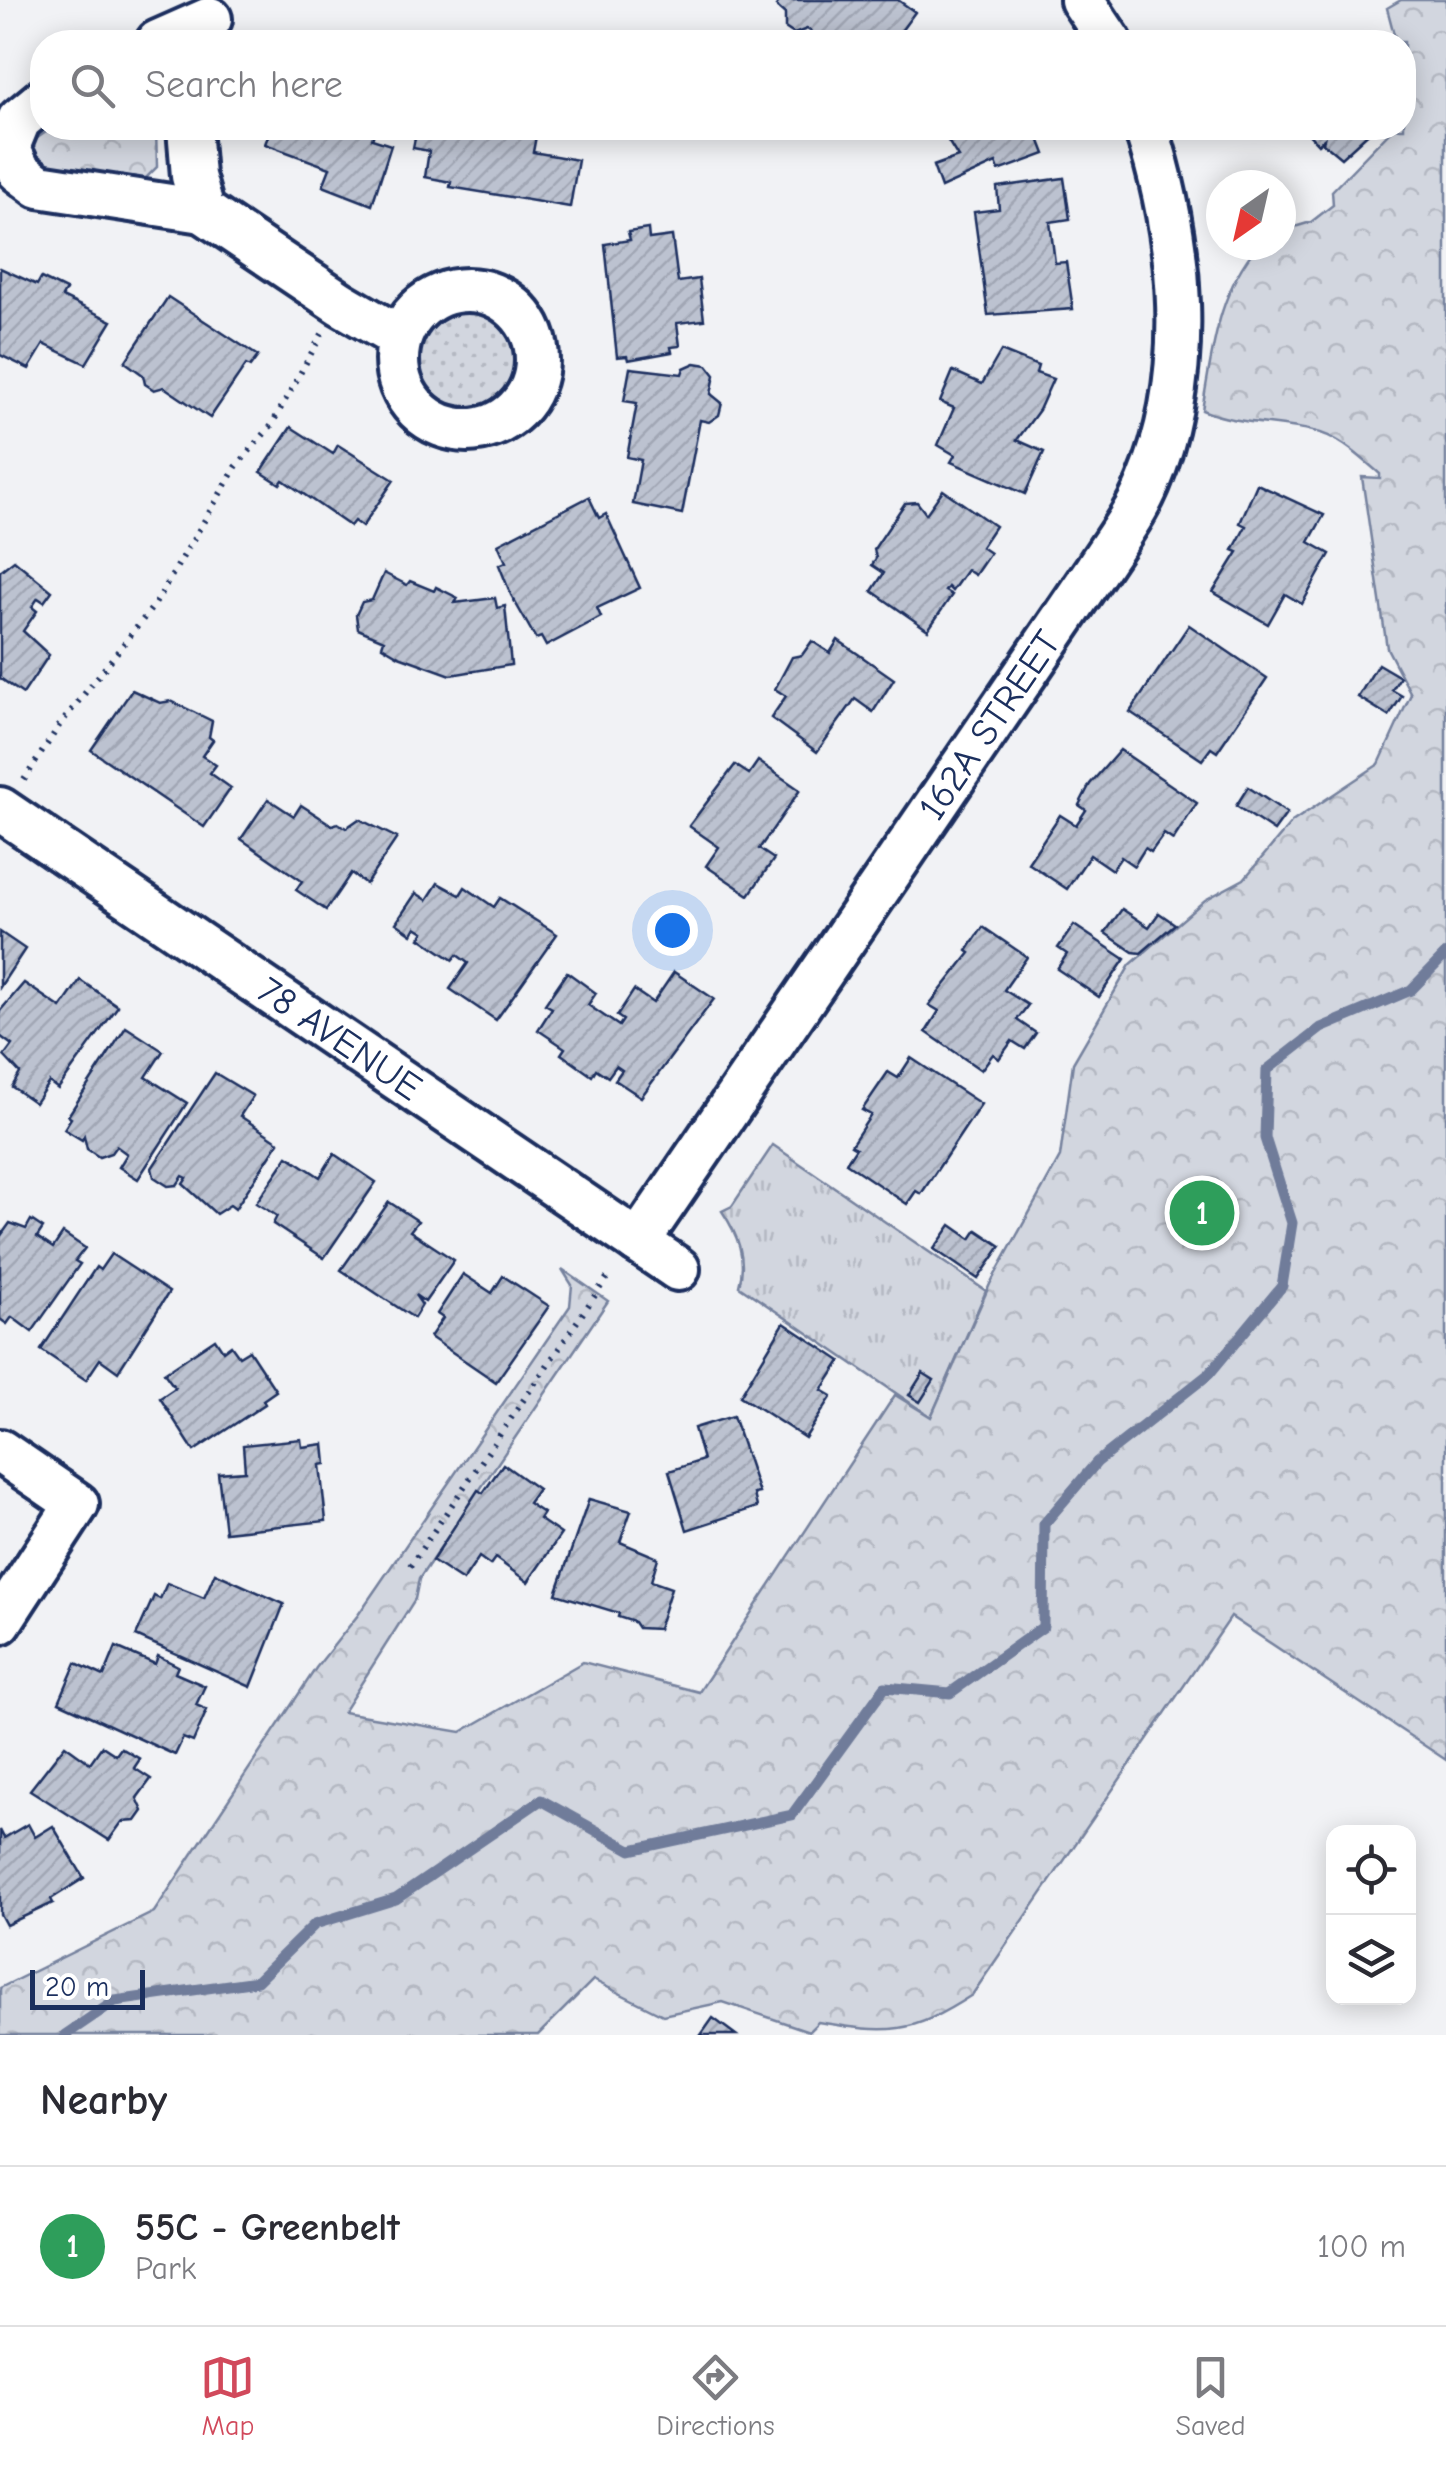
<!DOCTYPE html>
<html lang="en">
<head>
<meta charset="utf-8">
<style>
	:root { --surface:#fff; --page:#f7f7f7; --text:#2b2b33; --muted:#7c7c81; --line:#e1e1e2; --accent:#d1495b }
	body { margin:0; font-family:"Comic Neue",sans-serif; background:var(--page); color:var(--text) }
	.controls { position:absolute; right:30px; bottom:30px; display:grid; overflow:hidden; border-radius:20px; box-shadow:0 5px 25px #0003 }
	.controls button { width:90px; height:90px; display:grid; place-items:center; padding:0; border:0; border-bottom:2px solid var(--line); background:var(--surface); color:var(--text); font:50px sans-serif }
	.compass { position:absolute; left:1206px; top:170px; width:90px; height:90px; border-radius:50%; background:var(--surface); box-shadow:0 5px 25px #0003; rotate:214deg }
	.scale { position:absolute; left:30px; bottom:25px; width:115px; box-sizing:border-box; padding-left:10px; border:5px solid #1b2f5e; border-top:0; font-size:28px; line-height:35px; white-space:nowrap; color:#1b2f5e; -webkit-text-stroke:8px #fff; paint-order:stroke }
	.you { position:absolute; left:672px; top:930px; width:35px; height:35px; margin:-25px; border:8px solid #fff; border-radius:50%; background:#1a73e8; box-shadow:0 0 0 15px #1a73e833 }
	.badge { display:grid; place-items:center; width:65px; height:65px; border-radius:50%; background:var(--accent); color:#fff; font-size:32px; font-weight:700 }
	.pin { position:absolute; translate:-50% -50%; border:5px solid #fff; box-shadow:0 2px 10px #0006 }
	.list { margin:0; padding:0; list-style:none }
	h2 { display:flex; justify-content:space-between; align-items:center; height:130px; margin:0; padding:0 40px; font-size:42px }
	h2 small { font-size:32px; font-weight:400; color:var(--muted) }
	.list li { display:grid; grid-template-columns:65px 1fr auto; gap:30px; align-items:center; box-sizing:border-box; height:160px; padding:0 40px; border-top:2px solid var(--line) }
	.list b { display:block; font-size:38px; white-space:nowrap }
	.list p { margin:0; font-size:32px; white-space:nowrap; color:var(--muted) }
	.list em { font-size:32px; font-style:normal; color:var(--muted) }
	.icon { flex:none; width:55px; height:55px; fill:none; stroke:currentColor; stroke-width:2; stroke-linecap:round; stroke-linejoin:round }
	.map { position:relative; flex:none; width:1446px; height:2035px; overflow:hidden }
	.search { position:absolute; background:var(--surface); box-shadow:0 5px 25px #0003; left:30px; right:30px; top:30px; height:110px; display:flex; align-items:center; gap:25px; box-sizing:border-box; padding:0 35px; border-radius:40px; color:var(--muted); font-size:38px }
	.sheet { height:290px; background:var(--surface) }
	nav { display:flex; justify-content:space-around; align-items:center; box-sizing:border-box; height:140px; border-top:2px solid var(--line); background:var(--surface); font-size:28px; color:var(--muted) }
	nav a { display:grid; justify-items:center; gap:5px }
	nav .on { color:var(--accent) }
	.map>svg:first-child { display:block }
	.grass { fill:url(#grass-tufts); stroke:#76829e; stroke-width:2.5 }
	.forest { fill:url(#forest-crowns); stroke:#76829e; stroke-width:2.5 }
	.garden { fill:url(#garden-dots); stroke:#76829e; stroke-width:2.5 }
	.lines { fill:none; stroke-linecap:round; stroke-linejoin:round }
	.stream { stroke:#707c9a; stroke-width:11 }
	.building { fill:url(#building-hatch); stroke:#1b2f5e; stroke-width:2.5 }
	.street-casing { stroke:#1b2f5e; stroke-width:50 }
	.path { stroke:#1b2f5e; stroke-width:6; stroke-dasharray:2.5 8; stroke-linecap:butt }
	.street { stroke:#fff; stroke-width:42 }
	.labels { text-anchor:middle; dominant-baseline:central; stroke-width:8; stroke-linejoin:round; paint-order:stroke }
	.street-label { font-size:38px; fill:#1b2f5e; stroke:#fff }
</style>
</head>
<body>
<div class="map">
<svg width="1446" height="2035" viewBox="0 0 1446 2035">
	<defs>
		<pattern id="grass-tufts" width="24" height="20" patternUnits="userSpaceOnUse" patternTransform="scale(2.5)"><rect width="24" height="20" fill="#d2d6df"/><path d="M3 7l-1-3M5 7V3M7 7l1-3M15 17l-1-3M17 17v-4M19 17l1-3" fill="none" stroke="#b4b8c2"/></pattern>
		<pattern id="forest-crowns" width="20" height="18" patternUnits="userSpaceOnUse" patternTransform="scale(2.5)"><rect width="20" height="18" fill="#d2d6df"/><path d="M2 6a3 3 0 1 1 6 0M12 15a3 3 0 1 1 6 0" fill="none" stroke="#b4b8c2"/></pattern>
		<pattern id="garden-dots" width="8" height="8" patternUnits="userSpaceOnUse" patternTransform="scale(2.5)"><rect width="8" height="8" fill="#d2d6df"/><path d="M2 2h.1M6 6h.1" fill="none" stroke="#b4b8c2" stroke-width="1.8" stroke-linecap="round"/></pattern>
		<pattern id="building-hatch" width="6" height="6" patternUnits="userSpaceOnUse" patternTransform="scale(2.5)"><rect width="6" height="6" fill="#bcc2d0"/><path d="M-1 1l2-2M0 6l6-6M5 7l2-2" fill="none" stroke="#a1a7b5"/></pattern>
	</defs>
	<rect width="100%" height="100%" fill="#f1f2f5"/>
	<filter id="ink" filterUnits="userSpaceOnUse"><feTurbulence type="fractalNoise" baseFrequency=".01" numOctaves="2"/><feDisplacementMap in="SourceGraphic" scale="20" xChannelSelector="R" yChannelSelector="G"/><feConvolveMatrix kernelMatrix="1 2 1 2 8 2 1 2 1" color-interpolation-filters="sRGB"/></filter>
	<g filter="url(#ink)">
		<path class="grass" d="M773,1145l213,146 -55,126 -192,-131c8,-28 -1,-51 -17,-75l10,-5z"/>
		<g class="forest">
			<path d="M1401,0h45v1760l-215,-143 -259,378c-62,40 -82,39 -154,27l-9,9 -86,-29 -60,13 -70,-35 -55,55h-538v-47l154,-76 162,-244 42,-53 212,-309 2,-21 -10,-16 46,32 -189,278 -4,20 -72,113 118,20 122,-70 116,30 196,-297 36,22 59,-133 70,-127 13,-94 57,-98 75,-65 39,-21 48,-57 87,-58 32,-70 -24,-46 -25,-171 18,1v-4c-20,-17 -41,-38 -67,-43 -38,-9 -75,-6 -111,-21 11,-61 15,-116 56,-165h23v-14l30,-9 22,-17 -1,-14 61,-63h11v-86h-8l-9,-34z"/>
			<polygon points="52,128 156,128 157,167 141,183 59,176 34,162 30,143"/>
		</g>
		<circle class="garden" cx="466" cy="359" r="58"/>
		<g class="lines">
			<polyline class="stream" points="65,2035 115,2001 257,1981 315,1924 396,1899 541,1800 631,1850 792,1815 885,1687 950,1693 1043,1627 1044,1524 1097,1462 1209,1374 1282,1286 1292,1223 1265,1138 1267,1070 1321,1028 1411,990 1446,954"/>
		</g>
		<g class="building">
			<polygon points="780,0 898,0 915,12 893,42 826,42 807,29 794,34 785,28 785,14 776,6"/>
			<polygon points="271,128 376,128 372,139 391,145 372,205 323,186 330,168 265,144"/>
			<polygon points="417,128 537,131 533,152 578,160 570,207 450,187 451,182 425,177 429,151 413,148"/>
			<polygon points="940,128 1035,128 1045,154 999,171 996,163 941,188 933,166 958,157"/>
			<polygon points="1303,128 1374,128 1341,158 1323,143 1324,139 1318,144"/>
			<polygon points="1064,178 1070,219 1050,222 1055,263 1066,262 1073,309 988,315 974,212 999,209 997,187"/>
			<polygon points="648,229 649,239 672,236 678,282 699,279 704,320 677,323 680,346 671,347 672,352 628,360 627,356 617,357 605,244 630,240 628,232"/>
			<polygon points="0,268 37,285 41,278 66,290 62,297 112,321 86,364 44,344 29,369 0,355"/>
			<polygon points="168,297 258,356 250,367 246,365 210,418 164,387 154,390 145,384 143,375 125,362"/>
			<polygon points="1001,351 1038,366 1036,373 1053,379 1039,410 1017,440 1044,452 1025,494 951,462 955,455 938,445 954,408 940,402 953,371 982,384"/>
			<polygon points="695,363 707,365 715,375 711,394 722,403 719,415 709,422 700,420 682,514 633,504 641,460 627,457 637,403 624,401 630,368 682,374 684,368"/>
			<polygon points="291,427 333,454 338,445 394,480 362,527 354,521 350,526 283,480 280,484 261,472"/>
			<polygon points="1257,484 1324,515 1309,542 1330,554 1302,604 1285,594 1268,624 1213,592 1238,552 1233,550 1246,526 1240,523"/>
			<polygon points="943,490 995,526 981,547 990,553 975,575 967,570 952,591 948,587 945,591 952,595 928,630 872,591 884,573 872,565 876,558 874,549 905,503 917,502 926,514"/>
			<polygon points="589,497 599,518 606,514 640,588 597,608 601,617 546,646 541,637 536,639 511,595 499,565 506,562 498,544"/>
			<polygon points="14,560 52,591 44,602 38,598 32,607 37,611 23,631 49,655 23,694 0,678 0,571"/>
			<polygon points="384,573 407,585 410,581 434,591 436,587 458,598 455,603 495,598 497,608 505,606 511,665 451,675 399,656 382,646 384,640 358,629 356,615 362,602 372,600"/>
			<polygon points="1189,625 1267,678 1217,752 1211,748 1202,760 1130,712"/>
			<polygon points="838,640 894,679 873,712 855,699 817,752 771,718 786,696 775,689 792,657 802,655 812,641 830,653"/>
			<polygon points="1378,664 1400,677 1392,690 1402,696 1389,716 1358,697"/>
			<polygon points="132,690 160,703 171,701 212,721 209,737 213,740 202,756 216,765 210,773 231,788 204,827 91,750"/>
			<polygon points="1120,750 1197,803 1173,840 1164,834 1151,852 1145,848 1134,866 1121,857 1112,870 1090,855 1067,889 1028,863 1060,815 1076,825 1086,810 1079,805 1090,784"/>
			<polygon points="758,761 800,790 759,849 774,859 749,895 706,866 719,847 689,826 735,765 749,774"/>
			<polygon points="1248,787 1287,813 1274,831 1236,806"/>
			<polygon points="268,799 294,816 301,805 332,825 338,823 346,828 359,819 397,838 366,884 351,873 326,910 296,890 302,881 241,839"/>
			<polygon points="438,883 460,895 465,887 494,907 500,898 557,934 496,1020 450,989 468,963 457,955 453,960 420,938 424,932 416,927 412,934 396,923 416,893 427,900"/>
			<polygon points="1122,909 1149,927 1159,913 1175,924 1141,953 1133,952 1105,933"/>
			<polygon points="1074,925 1125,959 1099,997 1057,969 1067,954 1058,948"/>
			<polygon points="983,927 1027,957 1004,990 1028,1005 1017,1020 1036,1033 1025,1049 1012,1041 999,1059 993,1054 981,1070 926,1032 939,1011 929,1005 970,953 967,951"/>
			<polygon points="0,932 25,949 0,987"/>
			<polygon points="567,972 596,993 588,1005 619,1026 623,1020 617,1016 634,990 653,1003 674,972 714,999 641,1097 615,1080 622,1070 616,1066 608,1077 596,1069 592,1076 561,1054 565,1048 538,1030 552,1008 545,1004"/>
			<polygon points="80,980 118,1006 58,1089 49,1082 35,1103 12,1087 20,1073 4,1056 12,1045 0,1036 0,1011 24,983 61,1008"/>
			<polygon points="126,1027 163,1051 146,1077 187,1103 138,1179 119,1167 127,1154 116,1146 111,1153 99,1157 87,1149 84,1136 82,1140 64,1129 71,1118 68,1116"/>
			<polygon points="911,1058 981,1104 921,1194 916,1191 907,1204 846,1163 856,1148 851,1145 871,1115 862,1110 888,1072 898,1078"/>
			<polygon points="215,1073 253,1096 240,1116 279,1142 235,1209 230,1205 216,1214 183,1184 187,1178 183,1176 177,1185 168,1186 154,1177 152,1168"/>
			<polygon points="334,1154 376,1182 324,1258 273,1224 277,1216 256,1203 288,1156 320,1177"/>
			<polygon points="389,1202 418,1221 410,1231 454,1260 425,1302 415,1295 422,1305 414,1318 341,1270"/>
			<polygon points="31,1220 43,1228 37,1237 53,1248 63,1233 85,1248 75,1261 80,1264 32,1332 12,1317 7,1324 0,1319 0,1237 10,1223 26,1229"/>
			<polygon points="951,1225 971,1239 977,1230 1001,1246 978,1279 934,1249"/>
			<polygon points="111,1254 169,1292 118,1372 100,1359 86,1380 41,1350 96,1267 100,1270"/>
			<polygon points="463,1274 492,1293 503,1276 549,1306 496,1382 430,1337 443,1318 437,1314"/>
			<polygon points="784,1323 841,1361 822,1390 832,1396 805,1438 740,1396"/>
			<polygon points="215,1339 223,1351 231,1345 239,1356 249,1350 276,1391 263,1400 265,1404 194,1451 160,1398 175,1388 164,1373"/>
			<polygon points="923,1373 934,1380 920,1402 909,1395"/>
			<polygon points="733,1416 759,1493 754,1494 757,1507 687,1530 669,1471 703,1460 694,1428"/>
			<polygon points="301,1439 302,1447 324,1444 326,1464 320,1465 326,1521 225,1532 218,1473 245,1471 243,1445"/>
			<polygon points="503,1464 538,1489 528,1503 543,1513 539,1519 561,1534 528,1582 495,1558 490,1565 479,1557 463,1581 432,1561 478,1490 483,1493"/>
			<polygon points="589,1499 631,1511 620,1542 658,1558 651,1581 671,1588 658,1629 638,1628 634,1622 618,1617 619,1613 556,1594"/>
			<polygon points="215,1573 284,1604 251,1687 136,1636 154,1596 160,1599 167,1583 204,1598"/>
			<polygon points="116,1647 155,1664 158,1656 178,1666 175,1673 205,1686 196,1705 207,1710 193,1742 183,1738 175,1755 59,1702 76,1663 104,1676"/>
			<polygon points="65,1745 90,1763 102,1746 116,1755 121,1748 140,1759 134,1768 151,1779 137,1798 143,1811 136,1821 122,1822 109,1840 30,1790"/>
			<polygon points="28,1824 35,1837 53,1826 84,1878 51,1899 53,1903 6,1925 0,1914 0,1830 4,1838"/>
			<polygon points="713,2018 736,2035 701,2035"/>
		</g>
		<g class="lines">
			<defs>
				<g id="street">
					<polyline points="1082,0 1110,42"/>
					<polyline points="158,42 210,19"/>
					<polyline points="42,101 19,120 8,147 19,171 39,186 203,211"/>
					<polyline points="189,128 193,176 203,211 340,303 400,338"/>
					<circle cx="467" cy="360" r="70"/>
					<path id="s1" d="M0,809l678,460"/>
					<path id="s2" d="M638,1242l458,-672c18,-28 39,-55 52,-86 47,-111 34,-245 -2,-356"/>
					<polyline points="0,1451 77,1504 0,1622"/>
				</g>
			</defs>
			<use href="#street" class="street-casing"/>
			<g class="path">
				<polyline points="24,780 59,726 155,604 236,467 271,426 322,334"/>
				<polyline points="410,1566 611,1272"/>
			</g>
			<use href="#street" class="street"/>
		</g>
	</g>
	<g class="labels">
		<g class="street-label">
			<text stroke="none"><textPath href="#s2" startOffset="625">162A STREET</textPath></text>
			<text stroke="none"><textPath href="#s1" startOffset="410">78 AVENUE</textPath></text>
		</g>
	</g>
</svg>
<div class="controls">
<button><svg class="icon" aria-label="locate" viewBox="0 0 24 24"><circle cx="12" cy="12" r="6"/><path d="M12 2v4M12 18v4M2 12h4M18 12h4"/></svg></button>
<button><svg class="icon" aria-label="layers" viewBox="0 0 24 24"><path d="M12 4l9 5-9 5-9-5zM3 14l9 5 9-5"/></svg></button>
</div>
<svg class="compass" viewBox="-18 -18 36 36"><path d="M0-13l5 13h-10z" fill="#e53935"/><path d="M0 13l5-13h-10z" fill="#7c7c81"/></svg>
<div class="scale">20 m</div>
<div class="you"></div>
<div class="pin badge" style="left:1202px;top:1213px;background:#2e9e5b">1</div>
<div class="search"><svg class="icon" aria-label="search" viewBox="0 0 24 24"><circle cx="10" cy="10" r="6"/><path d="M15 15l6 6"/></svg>Search here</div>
</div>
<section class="sheet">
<h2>Nearby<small></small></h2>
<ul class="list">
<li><span class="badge" style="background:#2e9e5b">1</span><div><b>55C - Greenbelt</b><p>Park</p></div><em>100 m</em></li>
</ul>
</section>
<nav>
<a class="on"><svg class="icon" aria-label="map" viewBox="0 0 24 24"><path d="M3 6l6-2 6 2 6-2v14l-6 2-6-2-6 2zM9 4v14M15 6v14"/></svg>Map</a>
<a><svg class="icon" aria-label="directions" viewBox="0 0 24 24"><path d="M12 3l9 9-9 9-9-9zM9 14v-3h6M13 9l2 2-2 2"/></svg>Directions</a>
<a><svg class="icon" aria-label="saved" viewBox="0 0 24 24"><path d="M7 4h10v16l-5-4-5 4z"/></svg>Saved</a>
</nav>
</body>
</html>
